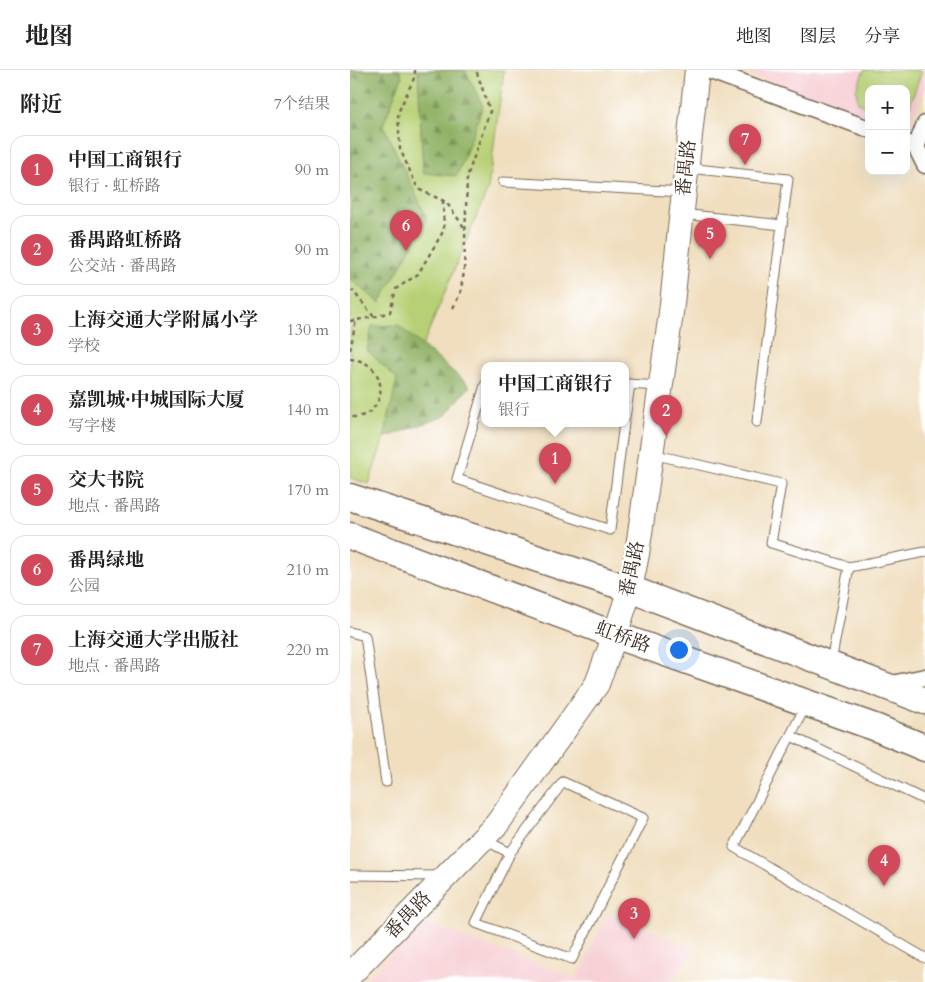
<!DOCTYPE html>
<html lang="zh">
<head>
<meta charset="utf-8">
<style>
	:root { --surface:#fff; --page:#f2f2f2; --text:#222; --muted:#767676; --line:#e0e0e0; --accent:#d1495b }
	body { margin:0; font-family:Cardo,"Noto Serif SC",serif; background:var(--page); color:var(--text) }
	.controls { position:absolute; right:15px; top:15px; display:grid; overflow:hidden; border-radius:10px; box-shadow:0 5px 20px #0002 }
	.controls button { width:45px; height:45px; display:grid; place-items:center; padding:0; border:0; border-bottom:1px solid var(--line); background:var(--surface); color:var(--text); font:25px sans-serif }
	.you { position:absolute; left:328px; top:579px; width:18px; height:18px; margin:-12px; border:4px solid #fff; border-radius:50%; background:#1a73e8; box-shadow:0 0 0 8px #1a73e833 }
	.badge { display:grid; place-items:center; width:32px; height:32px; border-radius:50%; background:var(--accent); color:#fff; font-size:16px; font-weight:700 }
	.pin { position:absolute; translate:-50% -41px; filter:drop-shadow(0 1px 2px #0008) }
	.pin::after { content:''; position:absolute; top:26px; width:18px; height:15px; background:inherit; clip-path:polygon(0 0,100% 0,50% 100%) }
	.popup { position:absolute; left:131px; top:292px; width:148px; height:65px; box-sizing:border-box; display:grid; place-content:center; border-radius:10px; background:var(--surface); filter:drop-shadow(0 1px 4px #0005); font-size:16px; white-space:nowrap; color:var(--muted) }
	.popup b { font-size:19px; color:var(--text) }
	.popup::after { content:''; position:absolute; left:50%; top:100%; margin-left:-10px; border:10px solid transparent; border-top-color:var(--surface) }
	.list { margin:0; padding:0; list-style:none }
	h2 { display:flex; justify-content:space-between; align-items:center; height:65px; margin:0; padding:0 20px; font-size:21px }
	h2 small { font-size:16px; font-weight:400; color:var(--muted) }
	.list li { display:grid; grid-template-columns:32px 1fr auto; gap:15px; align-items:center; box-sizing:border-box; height:70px; margin:0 10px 10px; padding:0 10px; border:1px solid var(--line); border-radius:15px }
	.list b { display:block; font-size:19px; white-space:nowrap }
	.list p { margin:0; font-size:16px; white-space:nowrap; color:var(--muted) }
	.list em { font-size:16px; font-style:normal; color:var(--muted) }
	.map { position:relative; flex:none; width:575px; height:912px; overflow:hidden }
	header { display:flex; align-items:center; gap:30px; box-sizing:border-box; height:70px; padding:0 25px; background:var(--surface); border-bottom:1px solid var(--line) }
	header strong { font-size:24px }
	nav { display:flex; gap:28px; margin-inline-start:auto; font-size:18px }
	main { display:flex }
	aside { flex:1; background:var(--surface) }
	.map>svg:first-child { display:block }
	.built { fill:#f7cfd4 }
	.green { fill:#b7d075; stroke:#797d4a }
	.forest { fill:url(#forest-firs); stroke:#666e42 }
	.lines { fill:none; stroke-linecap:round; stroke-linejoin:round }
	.lane-casing { stroke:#7a6956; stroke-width:11 }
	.street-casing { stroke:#7a6956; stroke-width:19 }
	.secondary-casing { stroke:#7a6956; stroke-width:26 }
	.primary-casing { stroke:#7a6956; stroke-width:29 }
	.path { stroke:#7a6956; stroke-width:2.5; stroke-dasharray:4 4; stroke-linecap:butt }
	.lane { stroke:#fff; stroke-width:9 }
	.street { stroke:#fff; stroke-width:16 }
	.secondary { stroke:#fff; stroke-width:24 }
	.primary { stroke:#fff; stroke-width:26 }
	.labels { text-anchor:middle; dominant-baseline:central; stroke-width:5; stroke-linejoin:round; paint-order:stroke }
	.street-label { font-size:19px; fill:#3b2a1e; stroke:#fff }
</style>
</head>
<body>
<header>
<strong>地图</strong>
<nav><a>地图</a><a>图层</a><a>分享</a></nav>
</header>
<main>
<aside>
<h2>附近<small>7个结果</small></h2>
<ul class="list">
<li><span class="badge">1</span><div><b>中国工商银行</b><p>银行 · 虹桥路</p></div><em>90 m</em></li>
<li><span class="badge">2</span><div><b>番禺路虹桥路</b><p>公交站 · 番禺路</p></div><em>90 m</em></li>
<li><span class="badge">3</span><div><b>上海交通大学附属小学</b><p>学校</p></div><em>130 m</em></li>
<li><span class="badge">4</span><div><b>嘉凯城·中城国际大厦</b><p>写字楼</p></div><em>140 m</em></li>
<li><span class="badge">5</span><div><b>交大书院</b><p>地点 · 番禺路</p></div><em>170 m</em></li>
<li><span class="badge">6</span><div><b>番禺绿地</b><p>公园</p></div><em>210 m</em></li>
<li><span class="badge">7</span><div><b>上海交通大学出版社</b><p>地点 · 番禺路</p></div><em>220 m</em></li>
</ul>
</aside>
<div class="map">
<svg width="575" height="912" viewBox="0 0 575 912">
	<defs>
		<pattern id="forest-firs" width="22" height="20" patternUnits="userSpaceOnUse" patternTransform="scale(1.25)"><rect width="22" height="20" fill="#91b266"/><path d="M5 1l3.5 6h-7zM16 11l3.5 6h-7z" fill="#789153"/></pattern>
	</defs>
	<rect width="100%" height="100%" fill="#fff"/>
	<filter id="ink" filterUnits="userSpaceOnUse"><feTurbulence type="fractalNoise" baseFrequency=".02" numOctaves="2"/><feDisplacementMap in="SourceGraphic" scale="10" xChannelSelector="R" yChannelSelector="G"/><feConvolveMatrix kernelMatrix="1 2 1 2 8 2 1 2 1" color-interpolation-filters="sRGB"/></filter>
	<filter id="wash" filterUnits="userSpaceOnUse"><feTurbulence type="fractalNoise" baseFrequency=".0096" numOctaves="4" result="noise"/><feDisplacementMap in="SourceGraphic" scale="20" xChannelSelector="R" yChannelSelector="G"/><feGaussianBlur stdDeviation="1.12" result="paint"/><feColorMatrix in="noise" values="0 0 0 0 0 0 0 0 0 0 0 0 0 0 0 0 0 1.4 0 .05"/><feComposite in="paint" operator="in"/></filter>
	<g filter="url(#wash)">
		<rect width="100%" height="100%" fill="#f0debe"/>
		<g class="built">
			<polygon points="387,0 575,0 575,15 557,62 556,19 519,19 519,48"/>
			<polygon points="259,842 346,880 321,912 14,912 72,852 227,908"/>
		</g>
		<g class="green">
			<polygon points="0,0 154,0 138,119 34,368 19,414 0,408"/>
			<polygon points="514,0 572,0 557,44 556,19 519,19 519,39 508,32 506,20"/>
		</g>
		<g class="forest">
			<polygon points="0,0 50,0 52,7 33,55 77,148 30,233 0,209"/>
			<polygon points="68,0 115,0 133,36 107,106 73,103"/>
			<polygon points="48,255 120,316 95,346 34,368 47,309 17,280 22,256"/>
		</g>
	</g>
	<g filter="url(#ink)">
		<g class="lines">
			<defs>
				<g id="lane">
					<polyline points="338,98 438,109 432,155"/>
					<polyline points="153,112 333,122"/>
					<polyline points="332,144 432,155 407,352"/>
					<polyline points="275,314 311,316"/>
					<polyline points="135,315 107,409 260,460 274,353"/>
					<polyline points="275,348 280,314"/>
					<polyline points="302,384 431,414 421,473 499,497"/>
					<polyline points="0,562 15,566 36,712"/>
					<polyline points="481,592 499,497 575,482"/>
					<polyline points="456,635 384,777 575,888"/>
					<polyline points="441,666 575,730"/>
					<polyline points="135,770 160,783 213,712 293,748 222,889 126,853 160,783"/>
					<polyline points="0,805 90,806"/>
				</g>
				<g id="street">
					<polyline points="358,0 519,59"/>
					<polyline points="556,73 566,77 575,95"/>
					<polyline points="566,77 575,54"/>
					<polyline points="537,615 575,607"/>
				</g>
				<polyline id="secondary" points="0,905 147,754 247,614 265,565 280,519 287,484 321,243 347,0"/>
				<g id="primary">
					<polyline points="0,427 280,519 575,631"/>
					<polyline points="0,466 265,565 527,658 575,678"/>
				</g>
			</defs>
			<use href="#lane" class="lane-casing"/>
			<use href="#street" class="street-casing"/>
			<use href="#secondary" class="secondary-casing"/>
			<use href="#primary" class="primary-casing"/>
			<g class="path">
				<polyline points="65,0 65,6 48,43 50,79 68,119 96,132 114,157"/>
				<polyline points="0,221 3,221 24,247"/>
				<polyline points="103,238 110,224 114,202 117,107 140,41 126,0"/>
				<polyline points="0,251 24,247 40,242 46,219 68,204 94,160 93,131"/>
				<polyline points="0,280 6,250"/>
				<path d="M0,289c43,3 38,61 0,58"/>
			</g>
			<use href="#lane" class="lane"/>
			<use href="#street" class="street"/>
			<use href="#secondary" class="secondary"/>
			<use href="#primary" class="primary"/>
		</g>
	</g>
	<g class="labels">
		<g class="street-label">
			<text transform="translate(336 98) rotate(-84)">番禺路</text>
			<text transform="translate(282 499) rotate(-78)">番禺路</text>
			<text transform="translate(273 567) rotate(20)">虹桥路</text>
			<text transform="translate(58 845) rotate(-46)">番禺路</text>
		</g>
	</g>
</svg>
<div class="controls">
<button>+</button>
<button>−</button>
</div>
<div class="you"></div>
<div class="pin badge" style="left:205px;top:414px">1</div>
<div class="popup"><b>中国工商银行</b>银行</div>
<div class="pin badge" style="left:316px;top:366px">2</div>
<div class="pin badge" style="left:284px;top:869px">3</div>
<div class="pin badge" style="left:534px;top:816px">4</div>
<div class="pin badge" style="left:360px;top:189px">5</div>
<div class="pin badge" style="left:56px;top:181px">6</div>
<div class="pin badge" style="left:395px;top:95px">7</div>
</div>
</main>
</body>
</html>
